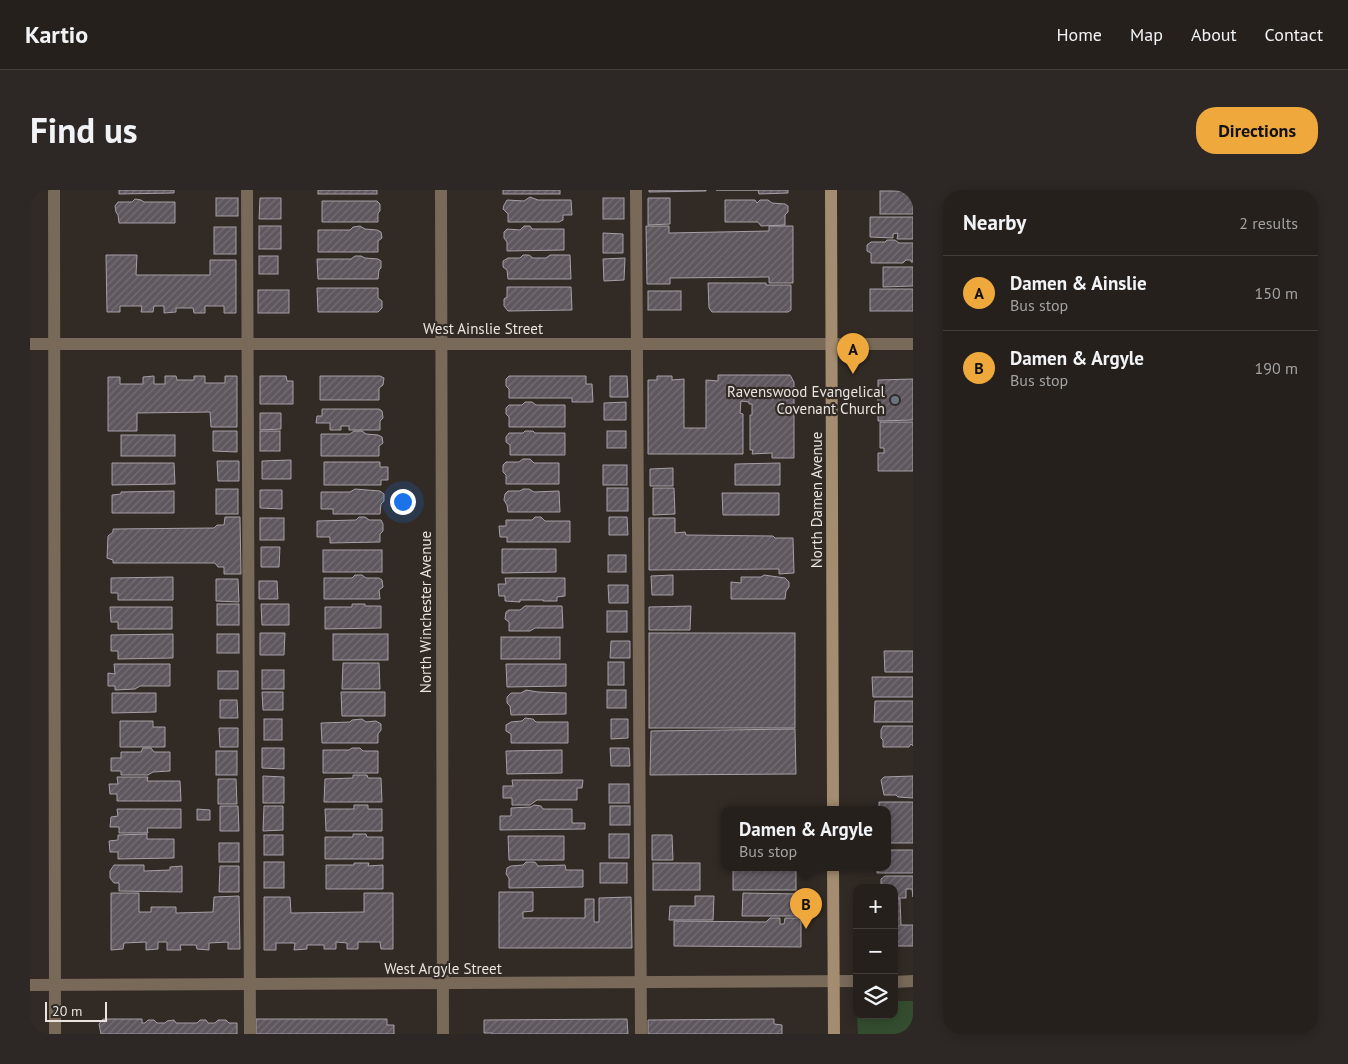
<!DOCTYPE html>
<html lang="en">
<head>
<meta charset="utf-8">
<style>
	:root { --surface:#25201c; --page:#2d2825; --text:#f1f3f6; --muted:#a3a3a3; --line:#423e3b; --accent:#eea83c }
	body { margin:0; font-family:"PT Sans",sans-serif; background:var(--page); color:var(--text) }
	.controls { position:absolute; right:15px; bottom:15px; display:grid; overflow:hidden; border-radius:10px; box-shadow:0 2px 12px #0003 }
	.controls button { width:45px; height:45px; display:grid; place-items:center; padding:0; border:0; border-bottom:1px solid var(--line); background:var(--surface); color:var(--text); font:25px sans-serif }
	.scale { position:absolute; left:15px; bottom:12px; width:62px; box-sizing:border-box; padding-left:5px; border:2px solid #e9e4e1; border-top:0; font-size:14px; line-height:18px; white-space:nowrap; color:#e9e4e1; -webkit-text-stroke:4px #312a25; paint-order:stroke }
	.you { position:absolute; left:372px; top:311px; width:18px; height:18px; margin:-12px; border:4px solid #fff; border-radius:50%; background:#1a73e8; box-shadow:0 0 0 8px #1a73e833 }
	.badge { display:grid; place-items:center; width:32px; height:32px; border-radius:50%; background:var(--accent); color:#111; font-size:16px; font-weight:700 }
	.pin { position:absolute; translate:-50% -41px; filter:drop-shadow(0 1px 2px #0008) }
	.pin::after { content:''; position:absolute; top:26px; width:18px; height:15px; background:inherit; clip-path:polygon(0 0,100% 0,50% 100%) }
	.popup { position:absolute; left:691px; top:616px; width:170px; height:65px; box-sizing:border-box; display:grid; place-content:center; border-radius:10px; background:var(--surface); filter:drop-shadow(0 1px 4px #0005); font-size:16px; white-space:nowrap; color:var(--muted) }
	.popup b { font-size:19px; color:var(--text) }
	.popup::after { content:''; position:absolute; left:50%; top:100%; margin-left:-10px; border:10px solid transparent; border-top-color:var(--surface) }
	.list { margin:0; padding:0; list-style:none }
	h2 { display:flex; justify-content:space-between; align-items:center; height:65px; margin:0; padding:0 20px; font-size:21px }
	h2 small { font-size:16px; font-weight:400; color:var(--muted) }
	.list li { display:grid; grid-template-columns:32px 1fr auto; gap:15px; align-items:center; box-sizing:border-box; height:75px; padding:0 20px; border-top:1px solid var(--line) }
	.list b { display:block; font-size:19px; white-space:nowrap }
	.list p { margin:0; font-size:16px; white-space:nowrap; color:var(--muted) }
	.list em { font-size:16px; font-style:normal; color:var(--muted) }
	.icon { flex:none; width:28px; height:28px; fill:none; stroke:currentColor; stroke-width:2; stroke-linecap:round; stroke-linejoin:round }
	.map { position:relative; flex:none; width:883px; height:844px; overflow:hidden; border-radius:20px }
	header { display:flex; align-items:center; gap:30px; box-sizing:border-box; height:70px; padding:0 25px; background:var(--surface); border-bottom:1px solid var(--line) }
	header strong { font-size:24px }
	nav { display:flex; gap:28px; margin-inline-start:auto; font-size:18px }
	.intro { display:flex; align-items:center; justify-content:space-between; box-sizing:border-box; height:120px; padding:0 30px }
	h1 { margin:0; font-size:35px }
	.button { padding:12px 22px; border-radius:20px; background:var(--accent); color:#111; font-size:18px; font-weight:700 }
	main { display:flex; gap:30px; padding:0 30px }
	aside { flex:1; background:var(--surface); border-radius:20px; box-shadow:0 2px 12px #0003 }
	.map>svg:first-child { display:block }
	.green { fill:#344d2f }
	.building { fill:url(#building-hatch); stroke:#a69fa6 }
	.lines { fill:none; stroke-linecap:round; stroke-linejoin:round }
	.service { stroke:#786958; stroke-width:12 }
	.minor { stroke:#786958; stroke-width:12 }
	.secondary { stroke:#a38c6f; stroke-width:12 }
	.worship-dot { fill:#6b7280; stroke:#312a25; stroke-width:2 }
	.labels { text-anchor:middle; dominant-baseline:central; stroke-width:4.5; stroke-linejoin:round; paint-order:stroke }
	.street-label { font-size:15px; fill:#e9e4e1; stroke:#312a25 }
	.poi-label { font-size:15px; fill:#e9e4e1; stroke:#312a25; text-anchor:end }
</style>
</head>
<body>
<header>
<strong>Kartio</strong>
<nav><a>Home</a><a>Map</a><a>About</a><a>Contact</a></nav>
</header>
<div class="intro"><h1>Find us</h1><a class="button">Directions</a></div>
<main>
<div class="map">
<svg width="883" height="844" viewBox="0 0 883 844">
	<defs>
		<pattern id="building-hatch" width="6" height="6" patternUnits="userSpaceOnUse" patternTransform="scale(1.25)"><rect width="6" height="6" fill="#5e575e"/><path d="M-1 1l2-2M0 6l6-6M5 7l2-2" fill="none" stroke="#756f75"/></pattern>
	</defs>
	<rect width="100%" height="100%" fill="#312a25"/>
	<polygon class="green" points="864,811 883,811 883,844 828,844 827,825 864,825"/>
	<g class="building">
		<polygon points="89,0 144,0 144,3 89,4"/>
		<rect x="288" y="0" width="59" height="4"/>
		<rect x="473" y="0" width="57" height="4"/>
		<polygon points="619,0 676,0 676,1 619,2"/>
		<polygon points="686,0 758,0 758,3 729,4 728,0"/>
		<rect x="850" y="1" width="33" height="23"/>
		<polygon points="500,7 508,10 541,10 542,25 533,25 533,30 529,32 478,32 478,24 473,19 474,15 477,10 494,11"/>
		<rect x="186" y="8" width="22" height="18"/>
		<polygon points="230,8 251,8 251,29 229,29"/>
		<rect x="573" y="8" width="21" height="21"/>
		<polygon points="618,8 640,8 640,34 618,35"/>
		<polygon points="105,9 111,10 114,12 145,12 145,33 89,33 88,25 86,22 85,16 88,12 102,12"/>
		<polygon points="695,10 725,10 727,13 730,10 738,10 742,13 755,14 758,16 758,22 755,25 755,35 731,36 728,32 695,32"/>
		<polygon points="292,11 347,11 350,14 350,21 348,23 348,32 292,32"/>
		<polygon points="840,27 883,27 883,49 867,49 868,43 863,44 863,48 840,47"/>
		<rect x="229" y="36" width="22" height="23"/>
		<polygon points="330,36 335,39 347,40 351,42 352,48 348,51 348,62 288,62 288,40 320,40 323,37"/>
		<polygon points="494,36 500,36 502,39 534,39 534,60 477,61 477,52 474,48 474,42 477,39 490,40"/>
		<polygon points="616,36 639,36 639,43 739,41 739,36 763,36 763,93 739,93 739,87 640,88 640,94 617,94"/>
		<rect x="184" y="37" width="22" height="27"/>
		<polygon points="573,43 593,44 593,63 573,63"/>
		<polygon points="857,50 865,50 869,53 883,53 883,72 881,72 881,70 876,70 873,73 841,73 841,63 837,61 837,55 841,52 855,52"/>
		<polygon points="76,65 107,65 106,85 180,85 180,70 206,70 206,123 194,123 194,116 175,116 175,123 164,123 163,118 146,118 146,122 134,123 134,116 124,116 123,122 111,122 112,116 90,116 90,122 77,122"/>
		<polygon points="493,65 499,65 503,68 516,68 520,65 540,65 541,89 478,89 477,80 473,77 473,71 478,68 490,68"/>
		<rect x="229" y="66" width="19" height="18"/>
		<polygon points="325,66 331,66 335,68 348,69 351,71 351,78 349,80 348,89 288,89 287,69 321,69"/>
		<polygon points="595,68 594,90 574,91 573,69"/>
		<polygon points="853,77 883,77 883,96 853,97"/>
		<polygon points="678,93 736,93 736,95 761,95 761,120 758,122 682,122 679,118"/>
		<polygon points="477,97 541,97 542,120 478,121 474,116 474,109 477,107"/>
		<polygon points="287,98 348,98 348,108 352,111 352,118 348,122 288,122"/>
		<rect x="840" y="99" width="43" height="22"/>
		<rect x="228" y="100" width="31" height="23"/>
		<rect x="618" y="101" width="33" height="19"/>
		<polygon points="688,185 760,185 764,192 764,268 742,268 742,263 722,264 723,260 720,260 720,225 722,225 722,214 719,214 719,212 711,211 710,223 713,224 713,264 618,264 618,190 627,190 627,186 642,186 642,190 654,189 654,238 676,238 676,190 688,191"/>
		<polygon points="124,186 124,194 135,194 135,186 146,186 147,190 164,190 164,186 175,186 175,193 195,193 195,186 207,186 207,237 181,237 180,222 107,223 107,241 78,241 78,187 90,187 90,194 113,194 113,187"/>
		<polygon points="230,186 256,186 257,191 263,191 263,214 230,214"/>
		<polygon points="290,186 350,186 354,188 353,195 349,198 349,210 290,210"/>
		<polygon points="479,186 556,186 556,194 562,194 563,212 542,212 542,208 479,208 479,199 476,196 476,189"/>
		<polygon points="580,186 597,186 598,207 580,207"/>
		<polygon points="883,189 883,230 848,231 848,190"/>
		<polygon points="495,212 502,212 506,215 535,215 535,237 479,237 479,227 476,224 476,218 479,215 492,215"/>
		<polygon points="596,212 596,230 574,230 574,213"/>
		<polygon points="292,219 349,219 352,221 353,228 350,231 350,240 319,240 319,236 311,236 311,240 300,240 300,233 286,233 287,226 292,226"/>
		<polygon points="230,223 251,223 251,239 230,240"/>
		<polygon points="850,232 883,232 883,281 848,281 848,263 854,263 854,258 850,258"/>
		<polygon points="183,241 207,241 207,262 183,261"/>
		<rect x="230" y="241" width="20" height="20"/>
		<polygon points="324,241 332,241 336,244 348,245 352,247 353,253 349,256 349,266 291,266 291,244 320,244"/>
		<polygon points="495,241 503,241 505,243 535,243 535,265 480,265 480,255 476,252 476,247 479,243 493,243"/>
		<rect x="577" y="241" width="19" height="17"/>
		<rect x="91" y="245" width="54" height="21"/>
		<polygon points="493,269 500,269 504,273 529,273 529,294 476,294 476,285 473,282 473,275 476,272 489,272"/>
		<polygon points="261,270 261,289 232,289 232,271"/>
		<polygon points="187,271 209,271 209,291 188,291"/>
		<polygon points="294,272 350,272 350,277 358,277 358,290 351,290 351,295 294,295"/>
		<polygon points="82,273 144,273 145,294 82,295"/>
		<polygon points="750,273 750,295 705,295 705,274"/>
		<rect x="573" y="275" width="24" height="20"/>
		<polygon points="643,278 643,296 620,296 620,279"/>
		<rect x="577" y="298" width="21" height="23"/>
		<polygon points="623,298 644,298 645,324 623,325"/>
		<rect x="186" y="299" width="22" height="25"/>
		<polygon points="325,299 350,301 354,304 354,311 351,314 350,324 303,324 303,319 291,319 291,302 320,302"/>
		<polygon points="493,299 499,299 504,302 529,301 530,322 478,322 477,315 474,310 475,304 478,301 490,301"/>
		<polygon points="230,300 252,300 252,319 230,318"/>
		<polygon points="144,301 144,323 82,323 82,305 91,304 91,302"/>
		<polygon points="692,303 749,303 749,325 693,325"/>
		<polygon points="195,327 210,327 211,384 194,384 194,377 188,377 185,373 83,373 83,370 77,368 78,346 83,342 83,339 184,338 187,335 194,335"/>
		<polygon points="329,327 335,327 339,330 351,330 353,334 353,341 350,344 350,352 300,353 300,347 287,347 287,331 326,330"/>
		<polygon points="505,327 511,327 515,331 540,331 540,352 477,352 477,347 470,347 469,336 476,336 476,330 502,330"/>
		<polygon points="579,327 597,327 598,345 579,345"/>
		<rect x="230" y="328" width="24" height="22"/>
		<polygon points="619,328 645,328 645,343 655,342 656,345 743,346 745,348 763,348 764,383 749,384 749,379 619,380"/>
		<polygon points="231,357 250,357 249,377 231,377"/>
		<polygon points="472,359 526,359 526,382 472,383"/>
		<rect x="293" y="360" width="59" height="22"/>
		<rect x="578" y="365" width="18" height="17"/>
		<polygon points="325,385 332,385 336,388 349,388 352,390 353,397 349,400 350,409 294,409 294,388 322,388"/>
		<polygon points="643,385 643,405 622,405 621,386"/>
		<polygon points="734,385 755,388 759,392 759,397 756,401 755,409 701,409 701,392 711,393 711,387 731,387"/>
		<polygon points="143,387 143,410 88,410 88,403 81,403 81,388"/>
		<polygon points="475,388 535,388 535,406 527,407 527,411 513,411 513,410 490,410 490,412 475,411 475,406 469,406 468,394 476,394"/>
		<polygon points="186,389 208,389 209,412 186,411"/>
		<polygon points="229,391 247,391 248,409 229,409"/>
		<polygon points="578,395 598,395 598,413 579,413"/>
		<rect x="187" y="414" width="22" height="21"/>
		<polygon points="231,414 259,414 259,435 232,435"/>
		<polygon points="322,414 335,414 335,416 351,416 351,438 295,439 295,417 322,417"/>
		<polygon points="495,416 532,416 533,438 505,438 500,441 479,441 479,432 475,429 476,422 479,420 490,420"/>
		<polygon points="661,416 660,440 619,440 619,417"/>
		<polygon points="80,417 142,417 142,439 88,439 88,432 81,432"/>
		<rect x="577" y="421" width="20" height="21"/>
		<polygon points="230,443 255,443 254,465 230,465"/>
		<rect x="619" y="443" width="146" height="95"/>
		<polygon points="143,444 143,468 88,469 88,461 81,461 81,445"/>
		<rect x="187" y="444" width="22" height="19"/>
		<rect x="303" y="444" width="55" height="26"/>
		<rect x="471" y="447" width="59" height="22"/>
		<polygon points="581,451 600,451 600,468 580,468"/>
		<polygon points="854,461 883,461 883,482 855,482"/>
		<rect x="578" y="472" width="16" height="23"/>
		<polygon points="313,473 349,473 350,499 312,499"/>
		<polygon points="84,474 140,474 140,496 110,496 105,499 85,500 85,496 78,496 78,483 85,484"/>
		<polygon points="476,474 536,474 536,496 477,497"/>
		<rect x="232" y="480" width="22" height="19"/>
		<rect x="188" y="481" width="20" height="18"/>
		<polygon points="842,487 883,487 883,507 843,507"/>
		<polygon points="496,500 508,502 536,503 536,524 481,525 480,516 477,513 477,507 481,503 491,503"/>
		<rect x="577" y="500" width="19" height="18"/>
		<polygon points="232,502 253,502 253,520 233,520"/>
		<polygon points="311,502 355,502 355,526 312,526"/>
		<polygon points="82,503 126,503 126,522 82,523"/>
		<polygon points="190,510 207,510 208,528 190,528"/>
		<polygon points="845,511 883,511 883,532 844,532"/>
		<polygon points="495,528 503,529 506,532 538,532 538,553 481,553 481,544 476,541 476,535 481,532 492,531"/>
		<rect x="234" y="529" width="18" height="21"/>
		<polygon points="332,529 336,532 346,531 351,534 351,540 348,544 348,553 292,553 291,533 320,532 322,530"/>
		<polygon points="581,529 598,529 598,548 581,549"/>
		<polygon points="90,531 123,531 123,537 135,537 135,557 90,557"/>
		<polygon points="853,536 883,536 883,556 881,554 879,557 853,557 853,550 851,548 851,540"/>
		<polygon points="189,538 208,538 208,557 190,557"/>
		<polygon points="765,539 766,584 620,585 621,541"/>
		<polygon points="113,558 121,558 124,562 140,562 140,581 123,582 118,585 91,585 91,581 81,581 81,568 91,568 91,562 111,562"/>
		<polygon points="232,558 254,558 254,579 232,578"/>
		<polygon points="322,558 330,558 333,561 348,561 348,583 293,583 293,560 319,560"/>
		<polygon points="580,558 599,558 600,576 581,576"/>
		<polygon points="532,560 532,583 477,584 476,561"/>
		<rect x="186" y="561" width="21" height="24"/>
		<polygon points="323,585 337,585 338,588 351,588 352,612 294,612 295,589 323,588"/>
		<polygon points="233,586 254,587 254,613 233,613"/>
		<polygon points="883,586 883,608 868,607 866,605 854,605 851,590 854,587"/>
		<polygon points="87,587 118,587 117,591 150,591 151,611 87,611 87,604 80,604 79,594 88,594"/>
		<polygon points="188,589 206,589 207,614 188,614"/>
		<polygon points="482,590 553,590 552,598 547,598 547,610 507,610 500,615 482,615 482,608 473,608 473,596 483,596"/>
		<rect x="579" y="594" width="20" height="19"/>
		<polygon points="849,612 883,612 883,653 857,653 857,620 849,620"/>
		<polygon points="324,615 338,615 338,619 352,619 352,641 296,641 295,619 324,619"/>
		<polygon points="504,615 511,616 513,619 542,619 542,633 555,633 555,639 470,640 470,626 481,626 481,618 501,617"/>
		<polygon points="190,616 208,616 209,641 190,641"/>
		<polygon points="234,616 253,616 253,640 233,641"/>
		<rect x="580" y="616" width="20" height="19"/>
		<polygon points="87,619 151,619 151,638 117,638 118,643 89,643 89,637 80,637 81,627 88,626"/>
		<polygon points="167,619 180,620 180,630 167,630"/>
		<polygon points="117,644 117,649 144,649 144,668 88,669 88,662 80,662 79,651 88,650 88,645"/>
		<polygon points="323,644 336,644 337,647 353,647 353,669 295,669 295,647 323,647"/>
		<rect x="579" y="644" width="20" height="24"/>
		<rect x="234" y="645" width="19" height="20"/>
		<polygon points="622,645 642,645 643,670 622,670"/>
		<polygon points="478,646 534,646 534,670 479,670"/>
		<rect x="189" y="653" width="20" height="19"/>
		<polygon points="857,660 883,660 883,683 847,683 847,678 857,678"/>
		<rect x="234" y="672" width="20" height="26"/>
		<polygon points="496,672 505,672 508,676 535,675 536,680 553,680 553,697 479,698 479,688 476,684 477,678 481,676 493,675"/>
		<polygon points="324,673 339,673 338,676 353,675 353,699 296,699 296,675 324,675"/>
		<rect x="570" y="673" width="27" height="20"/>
		<rect x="623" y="673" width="47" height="27"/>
		<polygon points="84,675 114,675 114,681 140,680 140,677 152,676 152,702 89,701 89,693 84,693 80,688 80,681"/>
		<polygon points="190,676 209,676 209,702 189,702"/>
		<rect x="703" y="678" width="63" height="22"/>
		<polygon points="855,686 883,686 883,707 882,699 876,699 876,708 864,708 864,698 853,698 851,696 851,689"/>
		<polygon points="469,702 503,702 503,721 493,722 493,728 555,728 555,709 564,709 564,732 569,732 569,708 601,707 602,758 469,758"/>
		<polygon points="81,703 109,703 109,722 121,722 121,717 146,717 146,723 183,722 184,707 209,706 210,759 198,759 198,752 179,753 179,760 167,759 166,755 150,755 151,760 137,760 137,752 128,752 128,759 116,760 116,752 94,753 93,759 81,760"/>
		<polygon points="334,703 363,703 363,759 351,759 350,752 328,752 328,759 317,759 317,753 306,752 306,759 294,759 294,755 277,755 277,759 264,760 265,753 246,753 246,760 234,760 234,707 260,707 261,723 334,722"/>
		<polygon points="713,703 768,704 767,726 712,726"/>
		<polygon points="665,706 684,706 683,730 639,730 640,716 665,716"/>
		<polygon points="864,709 870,709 871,735 883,735 883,756 864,756"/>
		<polygon points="740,728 750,728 750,734 754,734 755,728 771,728 771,757 644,756 644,731 736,732"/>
		<polygon points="73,829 112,829 112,833 115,833 118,830 124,830 127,833 135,833 137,831 144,830 146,833 167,833 170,830 176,830 178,833 185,833 188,830 196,830 199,833 207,833 207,844 71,844 69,834"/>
		<polygon points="226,829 357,829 357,835 364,835 364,844 226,844"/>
		<polygon points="597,829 598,844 462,844 462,843 454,843 454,830"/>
		<polygon points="744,829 744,834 752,835 752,844 618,844 618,830"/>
	</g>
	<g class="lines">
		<g class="service">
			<polyline points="217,0 220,844"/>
			<polyline points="606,0 611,844"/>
			<polyline points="0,154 24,154"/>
		</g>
		<g class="minor">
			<polyline points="24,0 25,844"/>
			<polyline points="411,0 413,844"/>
			<polyline points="24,154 883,154"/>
			<polyline points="864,792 883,791"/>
			<polyline points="0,795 827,791"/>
		</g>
		<g class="secondary">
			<polyline points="801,0 803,620"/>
			<polyline points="803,678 804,844"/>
		</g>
	</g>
	<circle class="worship-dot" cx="865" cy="210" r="5"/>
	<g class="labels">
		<g class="street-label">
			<text x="453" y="138">West Ainslie Street</text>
			<text transform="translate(786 310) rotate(-90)">North Damen Avenue</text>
			<text transform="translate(395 422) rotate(-90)">North Winchester Avenue</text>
			<text x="413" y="778">West Argyle Street</text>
		</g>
		<g class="poi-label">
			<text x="855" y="201">Ravenswood Evangelical<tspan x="855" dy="17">Covenant Church</tspan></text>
		</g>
	</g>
</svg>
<div class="controls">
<button>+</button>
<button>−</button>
<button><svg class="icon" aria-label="layers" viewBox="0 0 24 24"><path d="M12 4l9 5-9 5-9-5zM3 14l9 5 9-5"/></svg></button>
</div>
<div class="scale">20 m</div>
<div class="you"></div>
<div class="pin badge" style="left:823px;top:184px">A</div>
<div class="pin badge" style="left:776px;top:739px">B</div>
<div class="popup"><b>Damen &amp; Argyle</b>Bus stop</div>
</div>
<aside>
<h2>Nearby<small>2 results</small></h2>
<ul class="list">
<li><span class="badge">A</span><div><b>Damen &amp; Ainslie</b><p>Bus stop</p></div><em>150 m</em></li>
<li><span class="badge">B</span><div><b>Damen &amp; Argyle</b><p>Bus stop</p></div><em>190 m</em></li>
</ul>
</aside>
</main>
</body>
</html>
